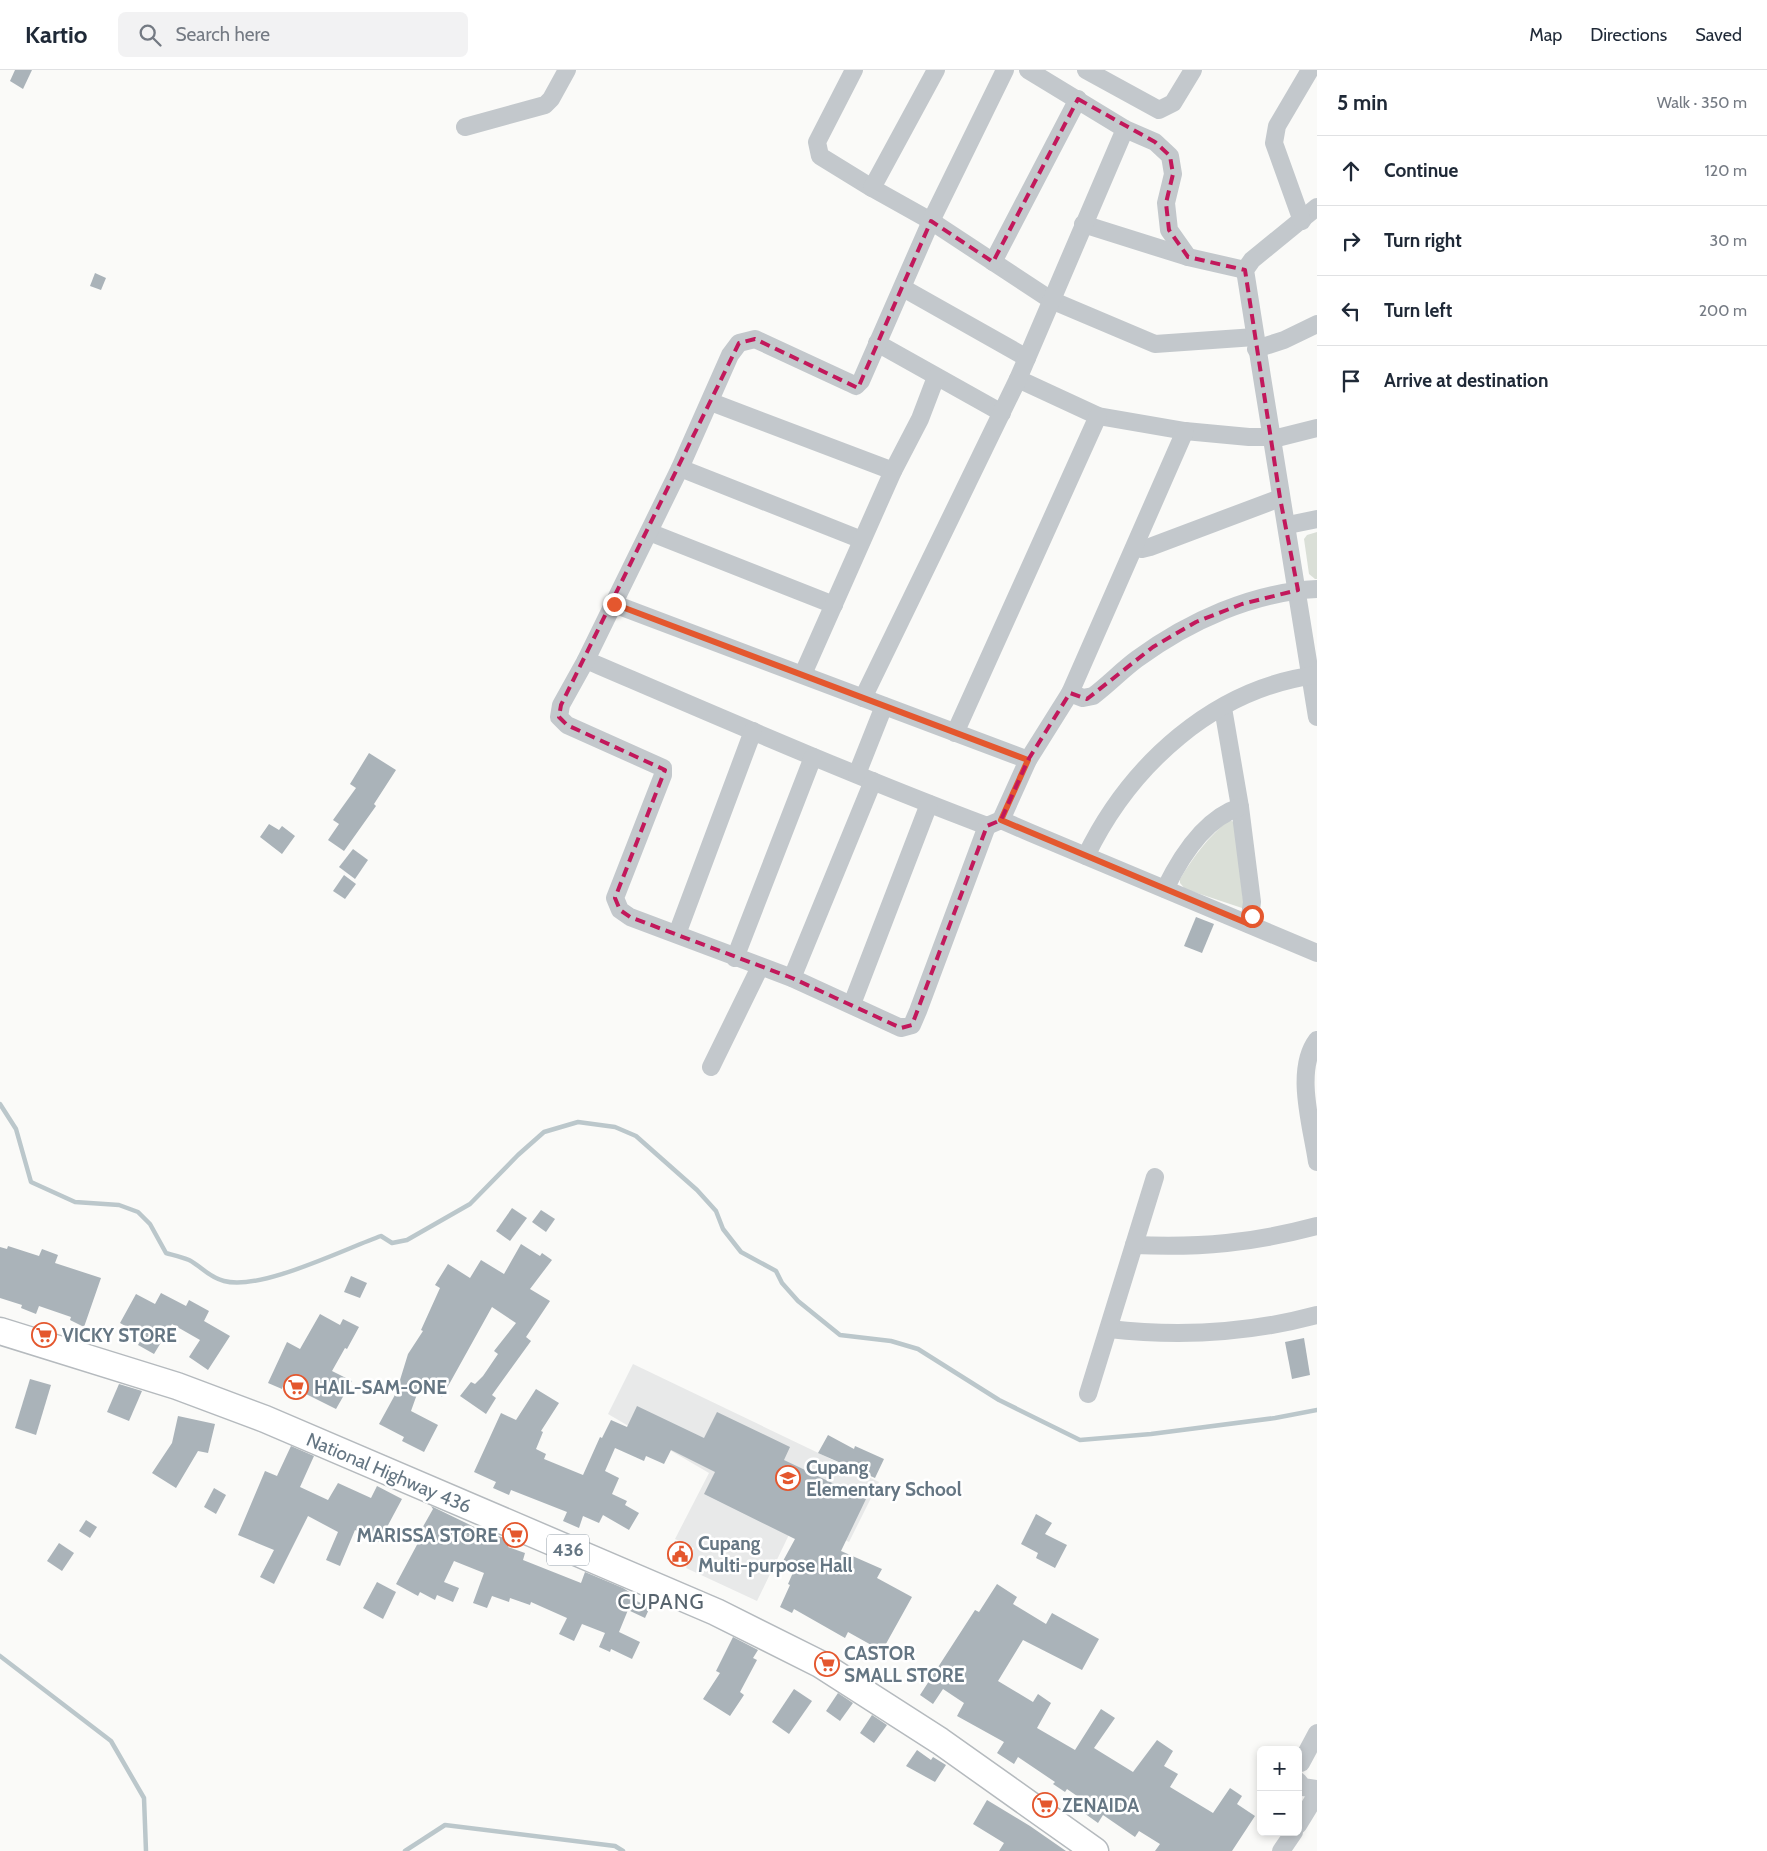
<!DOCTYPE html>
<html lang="en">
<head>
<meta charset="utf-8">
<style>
	:root { --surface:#fff; --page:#f2f2f3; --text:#1f2937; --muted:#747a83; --line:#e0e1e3 }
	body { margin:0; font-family:Cabin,sans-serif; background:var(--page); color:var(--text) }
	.controls { position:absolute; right:15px; bottom:15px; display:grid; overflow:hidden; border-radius:8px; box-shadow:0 2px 8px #0003 }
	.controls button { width:45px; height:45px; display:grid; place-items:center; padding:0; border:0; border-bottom:1px solid var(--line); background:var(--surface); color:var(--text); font:25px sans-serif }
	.stop { position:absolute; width:15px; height:15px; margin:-11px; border:4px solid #e4572e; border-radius:50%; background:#fff }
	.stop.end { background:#e4572e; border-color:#fff; box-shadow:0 1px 5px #0008 }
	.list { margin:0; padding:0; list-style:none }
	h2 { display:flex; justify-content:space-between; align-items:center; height:65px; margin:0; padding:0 20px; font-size:21px }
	h2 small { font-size:16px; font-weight:400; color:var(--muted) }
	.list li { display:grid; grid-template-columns:32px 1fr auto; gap:15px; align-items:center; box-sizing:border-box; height:70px; padding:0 20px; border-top:1px solid var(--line) }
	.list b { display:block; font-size:19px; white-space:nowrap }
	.list em { font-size:16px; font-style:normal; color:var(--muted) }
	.icon { flex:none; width:28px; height:28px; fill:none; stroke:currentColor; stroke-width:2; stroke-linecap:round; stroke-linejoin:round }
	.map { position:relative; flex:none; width:1317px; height:1781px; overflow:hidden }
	header { display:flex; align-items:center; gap:30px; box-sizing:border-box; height:70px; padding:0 25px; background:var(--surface); border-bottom:1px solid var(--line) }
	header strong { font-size:24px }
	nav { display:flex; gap:28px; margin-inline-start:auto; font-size:18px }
	.search { width:350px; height:45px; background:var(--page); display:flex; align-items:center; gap:12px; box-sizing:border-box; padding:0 18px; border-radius:8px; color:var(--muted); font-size:19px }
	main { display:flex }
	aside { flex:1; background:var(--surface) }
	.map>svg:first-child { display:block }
	.built { fill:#e8e9e9 }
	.green { fill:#dadfd7 }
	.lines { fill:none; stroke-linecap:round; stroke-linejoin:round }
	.stream { stroke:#bbc7cb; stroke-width:4.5 }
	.building { fill:#aab3b9 }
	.primary-casing { stroke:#b5babe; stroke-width:29 }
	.street { stroke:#c3c8cc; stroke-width:18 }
	.primary { stroke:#fff; stroke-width:26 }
	.route { stroke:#e4572e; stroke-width:6 }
	.marked { fill:none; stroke:#c2185b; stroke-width:4; stroke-dasharray:10 6; stroke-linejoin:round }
	.labels { text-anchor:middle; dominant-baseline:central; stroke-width:5; stroke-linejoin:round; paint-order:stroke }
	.shield { fill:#fff; stroke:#939fa8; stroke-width:1 }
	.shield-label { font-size:18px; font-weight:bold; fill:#657683 }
	.poi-label { font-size:19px; font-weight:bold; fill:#657683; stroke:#fff; text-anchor:start }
	.street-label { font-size:19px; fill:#657683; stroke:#fff }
	.quarter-label { font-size:21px; letter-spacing:1px; fill:#57646e; stroke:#fff }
</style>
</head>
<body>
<header>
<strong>Kartio</strong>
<div class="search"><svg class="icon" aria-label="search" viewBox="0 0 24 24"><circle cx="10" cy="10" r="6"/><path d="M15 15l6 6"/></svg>Search here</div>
<nav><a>Map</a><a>Directions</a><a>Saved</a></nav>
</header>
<main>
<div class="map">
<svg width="1317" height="1781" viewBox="0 0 1317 1781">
	<rect width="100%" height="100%" fill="#fafaf8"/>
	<polygon class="built" points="633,1294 879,1412 849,1472 798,1446 757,1531 686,1498 694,1478 675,1469 709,1403 608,1344"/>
	<g class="green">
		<polygon points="1317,462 1317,509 1315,509 1309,504 1304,469 1307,465"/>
		<path d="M1229,750l5,2 10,85 -2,1 -57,-19 -5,-6v-4c14,-23 28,-42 49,-59z"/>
	</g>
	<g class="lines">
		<g class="stream">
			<path d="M0,1034l16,25 15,53 44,20 44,3 19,7 12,12 16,29c7,2 16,4 23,7 12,6 19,17 35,21 37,10 120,-32 157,-45l11,7 15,-3 63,-36 48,-49 26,-23 34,-10 37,5 21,9 61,54 19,21 7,18 18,23 35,19 6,12 16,18 42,34 51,6 27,8 81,51 81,40 71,-6 124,-16 42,-8"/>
			<polyline points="0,1586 111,1671 144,1728 146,1781"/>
			<polyline points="405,1781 445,1755 615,1776 623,1781"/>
		</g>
	</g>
	<g class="building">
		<polygon points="15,0 32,0 23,19 10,11"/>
		<polygon points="95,203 106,208 101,220 90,216"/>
		<polygon points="369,683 396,700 374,734 376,736 344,781 328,770 339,754 333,750 356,718 350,714"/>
		<polygon points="269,754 279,760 282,756 295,766 282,784 260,767"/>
		<polygon points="353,779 368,790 355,809 339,797"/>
		<polygon points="344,805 356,814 345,829 333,821"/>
		<polygon points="1196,847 1214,854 1202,883 1184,876"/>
		<polygon points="512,1138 527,1148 510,1171 496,1161"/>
		<polygon points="541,1140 555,1149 546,1162 532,1152"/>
		<polygon points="521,1174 540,1186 542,1183 552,1190 530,1219 550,1231 526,1267 531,1271 492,1325 496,1328 486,1344 460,1326 471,1312 475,1314 483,1306 498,1284 494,1281 516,1253 492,1237 442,1327 421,1313 411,1341 438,1355 424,1382 402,1371 404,1367 379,1354 396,1323 408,1284 423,1261 421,1260 440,1218 435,1215 448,1194 470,1208 481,1190 504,1204"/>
		<polygon points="8,1176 39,1186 42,1179 58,1185 55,1193 101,1208 84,1257 70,1250 71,1247 39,1236 36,1244 21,1238 22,1235 0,1228 0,1177 7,1179"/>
		<polygon points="351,1206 367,1213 360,1228 344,1222"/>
		<polygon points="161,1223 186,1236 189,1230 209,1241 204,1251 230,1266 208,1300 189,1287 200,1270 172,1254 154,1284 138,1275 143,1266 120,1253 136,1224 155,1234"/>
		<polygon points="320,1244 340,1255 343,1249 359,1257 347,1279 345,1278 332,1301 352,1311 336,1339 284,1313 282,1319 268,1313 287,1272 300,1279"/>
		<polygon points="1304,1268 1310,1305 1292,1309 1285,1272"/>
		<polygon points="30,1309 51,1315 36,1365 15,1358"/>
		<polygon points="119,1314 142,1321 129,1351 107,1342"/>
		<polygon points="536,1319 559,1333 541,1361 543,1362 536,1379 546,1384 544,1389 583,1405 600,1367 602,1368 611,1350 627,1357 637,1336 704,1368 717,1342 790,1377 784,1390 866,1429 841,1481 882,1499 877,1508 912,1527 882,1581 848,1562 845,1568 794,1539 792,1543 780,1537 790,1515 788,1514 795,1498 783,1491 795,1469 704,1424 715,1402 671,1380 664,1394 646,1386 644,1391 615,1378 605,1401 619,1408 612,1424 627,1431 625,1435 639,1443 629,1460 603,1445 599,1453 583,1446 579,1458 563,1451 567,1442 511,1420 509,1425 493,1418 496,1412 474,1402 501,1343 516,1350"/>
		<polygon points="178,1346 215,1354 208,1383 198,1381 176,1418 152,1403 172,1373"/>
		<polygon points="828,1365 854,1379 855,1376 884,1389 875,1408 818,1383"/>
		<polygon points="291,1376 314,1386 300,1417 328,1430 338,1413 371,1428 377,1416 402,1429 379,1472 355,1460 340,1496 326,1490 338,1462 308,1446 274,1514 260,1507 274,1480 238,1465 265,1401 277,1406"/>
		<polygon points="214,1418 226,1425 216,1444 204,1437"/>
		<polygon points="431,1436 497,1468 498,1466 511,1470 508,1477 525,1483 523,1490 581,1513 585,1502 623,1518 634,1525 632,1529 650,1537 645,1548 628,1540 619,1562 640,1572 632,1589 611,1579 610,1582 599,1577 605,1563 582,1554 574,1571 559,1564 567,1548 531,1532 530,1535 510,1528 509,1532 492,1526 487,1538 473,1533 484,1503 454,1491 444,1512 459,1518 453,1532 437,1525 435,1530 420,1522 418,1526 396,1514 419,1471 416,1469 433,1439"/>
		<polygon points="1036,1444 1052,1453 1045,1464 1067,1475 1055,1498 1036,1488 1038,1483 1021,1474"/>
		<polygon points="86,1450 97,1457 90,1468 79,1461"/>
		<polygon points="675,1471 692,1478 684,1496 667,1489"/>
		<polygon points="59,1473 74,1483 62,1501 47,1491"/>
		<polygon points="377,1512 396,1522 383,1549 363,1538"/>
		<polygon points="997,1514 1017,1527 1013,1534 1046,1554 1052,1543 1099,1569 1082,1600 1023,1570 998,1611 1033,1632 1038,1624 1051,1633 1037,1658 1075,1680 1101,1639 1115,1648 1094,1678 1133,1702 1157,1670 1173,1681 1164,1696 1178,1704 1170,1717 1213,1743 1230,1718 1242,1726 1237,1734 1255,1746 1232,1781 1155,1781 1160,1774 1139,1761 1135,1767 1103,1745 1098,1753 1084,1743 1090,1735 1067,1719 1065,1722 1053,1714 1055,1712 1018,1687 1014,1694 997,1683 1004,1672 957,1646 964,1633 943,1619 933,1634 920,1625 975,1540 979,1542"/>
		<polygon points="733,1567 758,1580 753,1588 757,1590 740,1622 744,1625 730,1646 703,1629 720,1603 716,1601"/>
		<polygon points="794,1619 812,1631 789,1664 772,1652"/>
		<polygon points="838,1623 853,1633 840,1651 826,1641"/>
		<polygon points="872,1645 887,1655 874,1673 860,1663"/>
		<polygon points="917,1680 931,1690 933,1687 946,1695 935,1712 906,1696"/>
		<polygon points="987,1730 1030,1756 1066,1781 999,1781 1004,1773 973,1754"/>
	</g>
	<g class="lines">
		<defs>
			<polyline id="primary" points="0,1261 177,1316 265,1349 716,1542 820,1594 940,1671 1095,1781"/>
		</defs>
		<use href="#primary" class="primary-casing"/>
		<g class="street">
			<polyline points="854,0 817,72 820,86 872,118"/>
			<polyline points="936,0 872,118 931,151 1051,230 1155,274 1255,267"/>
			<polyline points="1028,0 1125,59 1155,72 1170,86 1173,104 1166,133 1169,160 1188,187"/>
			<polyline points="1086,0 1159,40 1173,33 1193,0"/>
			<polyline points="465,57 545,35 551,29 567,0"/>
			<path d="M1317,137l-65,53 -7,10c23,149 49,297 72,447"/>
			<polyline points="1302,151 1274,73 1277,56 1310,0"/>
			<polyline points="1083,154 1188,187 1245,200"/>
			<polyline points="993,192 1078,29"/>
			<polyline points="903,218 1027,288"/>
			<polyline points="877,273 1002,343"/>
			<polyline points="1256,279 1284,270 1317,254"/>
			<polyline points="1018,309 1098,346 1185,361 1249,367 1281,367 1317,358"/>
			<polyline points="711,332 893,401"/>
			<polyline points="680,398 862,470"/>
			<polyline points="1288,455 1317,449"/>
			<polyline points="649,462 834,535"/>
			<polyline points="1135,477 1142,479 1150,477 1280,428"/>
			<polyline points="614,534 1028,690"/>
			<path d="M586,590c133,57 266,115 401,166l14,-6 30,13 286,120"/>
			<polyline points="803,604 893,401 920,349 936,307"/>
			<path d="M1070,623l13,5 10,-2c16,-12 29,-26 44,-37 52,-38 116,-67 180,-70"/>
			<polyline points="863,628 1018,309 1125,59"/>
			<polyline points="1223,638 1240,737 1252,832 1249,854"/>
			<polyline points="955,663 1098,346"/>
			<polyline points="857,704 884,636"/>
			<polyline points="1001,750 1028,690 1070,623 1185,361"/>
			<polyline points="987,756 918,941 912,955 901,958 792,908 630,847 620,840 615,828 663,705 663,698 567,655 559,647 561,635 586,590 680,398 730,285 739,273 755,269 850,313 856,316 861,311 931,151 1005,0"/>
			<path d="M1086,786c44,-91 128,-168 231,-181"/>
			<path d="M1165,819c15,-31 40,-71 75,-82"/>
			<polyline points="677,864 753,661"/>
			<polyline points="735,888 813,687"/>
			<polyline points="792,908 873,711"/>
			<polyline points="852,934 929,734"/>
			<path d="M1317,970c-23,30 -5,87 0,122"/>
			<polyline points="711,997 760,897"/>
			<path d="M1134,1175c67,3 119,-2 183,-19"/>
			<path d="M1109,1259c69,8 141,4 208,-14"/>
			<polyline points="1088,1324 1155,1107"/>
			<polyline points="1301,1693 1317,1663"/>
			<polyline points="1298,1711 1303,1717 1317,1719"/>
			<polyline points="1298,1755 1317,1724"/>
			<polyline points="1281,1781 1294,1762"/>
		</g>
		<use href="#primary" class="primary"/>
	</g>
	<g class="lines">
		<polyline class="route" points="614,534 1028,690 1001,750 1249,854 1252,846"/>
	</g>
	<path class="marked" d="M1078,29l77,43 15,14 3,18 -7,29 3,27 19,27 57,13 35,228 18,92 -56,14 -46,18 -43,25 -66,52 -17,-6 -42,67 -27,60 -14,6 -75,199 -11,3 -109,-50 -162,-61 -10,-7 -5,-12 50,-128 -98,-45 -8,-8 2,-12 178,-362 16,-4 103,49 73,-167 62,41z"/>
	<defs>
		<symbol id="supermarket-ring" viewBox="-11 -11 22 22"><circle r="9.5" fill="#fff" stroke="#e4572e" stroke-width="1.5"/><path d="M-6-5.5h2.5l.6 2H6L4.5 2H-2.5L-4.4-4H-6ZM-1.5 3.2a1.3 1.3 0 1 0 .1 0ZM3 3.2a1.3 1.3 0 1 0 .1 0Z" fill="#e4572e"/></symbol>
		<symbol id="school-ring" viewBox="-11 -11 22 22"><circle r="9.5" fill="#fff" stroke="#e4572e" stroke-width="1.5"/><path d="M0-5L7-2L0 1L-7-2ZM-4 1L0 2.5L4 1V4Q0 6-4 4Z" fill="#e4572e"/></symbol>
		<symbol id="civic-ring" viewBox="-11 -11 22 22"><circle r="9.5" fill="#fff" stroke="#e4572e" stroke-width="1.5"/><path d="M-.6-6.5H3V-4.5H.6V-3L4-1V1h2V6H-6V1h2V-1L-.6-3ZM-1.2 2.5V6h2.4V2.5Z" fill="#e4572e"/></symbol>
	</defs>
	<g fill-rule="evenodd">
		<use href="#supermarket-ring" x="30" y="1251" width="28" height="28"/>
		<use href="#supermarket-ring" x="282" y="1303" width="28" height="28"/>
		<use href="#school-ring" x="774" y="1394" width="28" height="28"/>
		<use href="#supermarket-ring" x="501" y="1451" width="28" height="28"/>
		<use href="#civic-ring" x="666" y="1470" width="28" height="28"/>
		<use href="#supermarket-ring" x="813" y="1580" width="28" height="28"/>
		<use href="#supermarket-ring" x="1031" y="1721" width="28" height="28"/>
	</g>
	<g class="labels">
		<rect class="shield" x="547" y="1464.5" width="42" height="31" rx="4"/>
		<g class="shield-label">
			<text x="568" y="1480">436</text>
		</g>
		<g class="poi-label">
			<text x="62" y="1265">VICKY STORE</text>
			<text x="314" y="1317">HAIL-SAM-ONE</text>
			<text x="806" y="1397">Cupang<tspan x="806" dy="22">Elementary School</tspan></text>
			<text x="498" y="1465" text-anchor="end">MARISSA STORE</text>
			<text x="698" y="1473">Cupang<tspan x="698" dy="22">Multi-purpose Hall</tspan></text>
			<text x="844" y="1583">CASTOR<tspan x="844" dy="22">SMALL STORE</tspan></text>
			<text x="1062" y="1735">ZENAIDA</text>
		</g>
		<g class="street-label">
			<text transform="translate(389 1403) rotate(23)">National Highway 436</text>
		</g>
		<g class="quarter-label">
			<text x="661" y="1531">CUPANG</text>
		</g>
	</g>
</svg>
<div class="controls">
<button>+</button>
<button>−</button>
</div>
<div class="stop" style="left:1252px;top:846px"></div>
<div class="stop end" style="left:614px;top:534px"></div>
</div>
<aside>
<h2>5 min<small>Walk · 350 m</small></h2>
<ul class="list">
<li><svg class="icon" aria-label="ahead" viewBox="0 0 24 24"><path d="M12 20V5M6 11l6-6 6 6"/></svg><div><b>Continue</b></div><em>120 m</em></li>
<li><svg class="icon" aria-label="right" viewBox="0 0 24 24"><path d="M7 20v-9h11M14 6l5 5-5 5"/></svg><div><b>Turn right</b></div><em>30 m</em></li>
<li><svg class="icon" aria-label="left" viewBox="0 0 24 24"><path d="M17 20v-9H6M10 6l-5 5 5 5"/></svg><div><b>Turn left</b></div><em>200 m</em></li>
<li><svg class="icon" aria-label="arrive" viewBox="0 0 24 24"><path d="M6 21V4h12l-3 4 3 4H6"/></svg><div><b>Arrive at destination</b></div></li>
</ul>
</aside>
</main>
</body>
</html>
